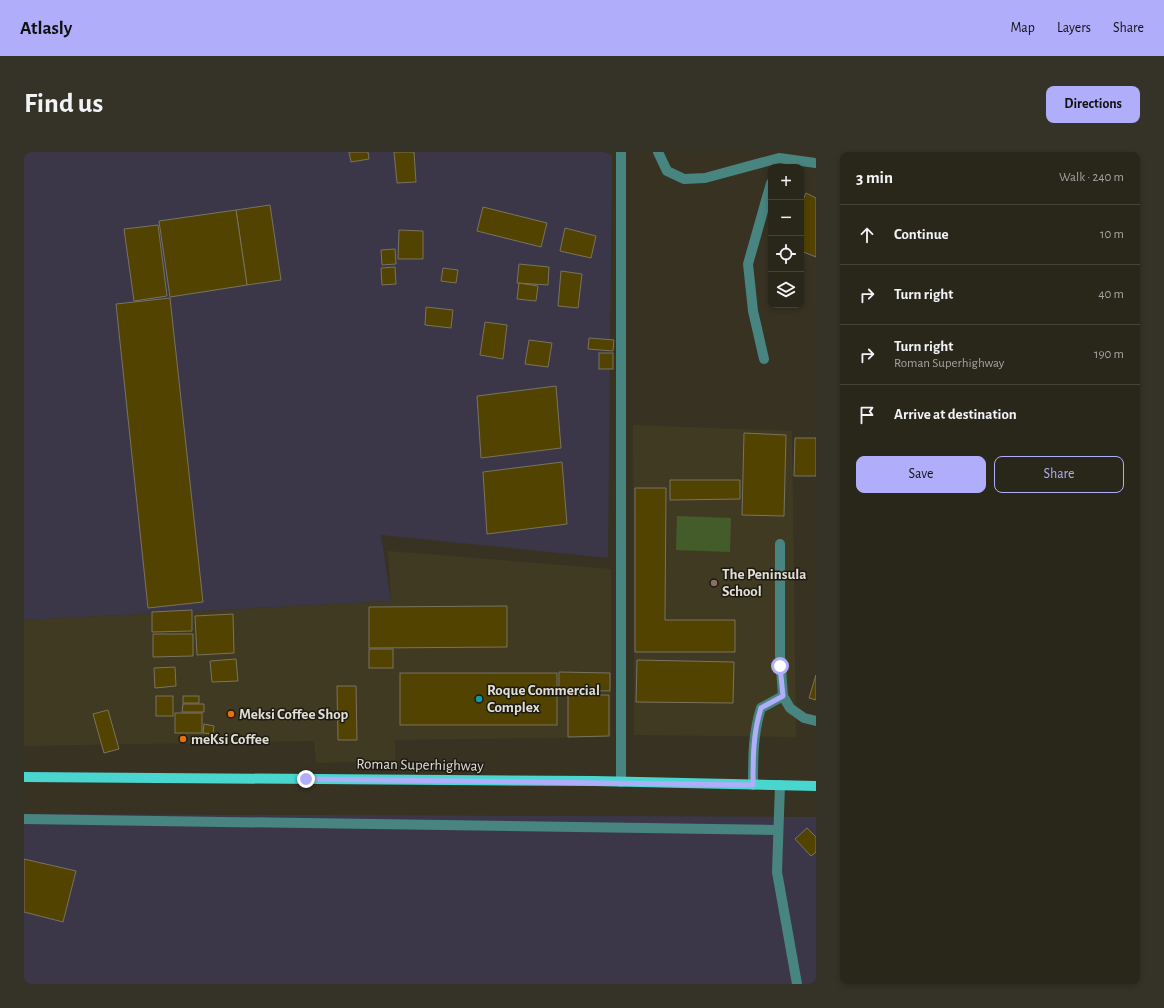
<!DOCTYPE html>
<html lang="en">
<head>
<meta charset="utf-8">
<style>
	:root { --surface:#29261a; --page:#353227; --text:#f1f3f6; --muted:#a5a5a2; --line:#454339; --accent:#b0adfa }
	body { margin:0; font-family:"Alegreya Sans",sans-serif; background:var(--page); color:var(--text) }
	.controls { position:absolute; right:12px; top:12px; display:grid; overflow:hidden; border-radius:8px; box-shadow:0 2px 6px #0003 }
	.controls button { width:36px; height:36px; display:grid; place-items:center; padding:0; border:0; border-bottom:1px solid var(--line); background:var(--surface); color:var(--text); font:20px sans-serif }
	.stop { position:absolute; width:12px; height:12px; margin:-9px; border:3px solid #b0adfa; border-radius:50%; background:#fff }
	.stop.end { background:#b0adfa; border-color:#fff; box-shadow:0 1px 4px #0008 }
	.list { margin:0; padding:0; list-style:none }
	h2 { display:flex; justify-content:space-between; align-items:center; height:52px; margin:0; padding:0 16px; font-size:17px }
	h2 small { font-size:13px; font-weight:400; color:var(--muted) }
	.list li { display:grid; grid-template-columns:26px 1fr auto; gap:12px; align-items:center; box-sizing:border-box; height:60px; padding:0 16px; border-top:1px solid var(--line) }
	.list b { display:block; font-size:15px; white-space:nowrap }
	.list p { margin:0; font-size:13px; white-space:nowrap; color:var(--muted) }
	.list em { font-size:13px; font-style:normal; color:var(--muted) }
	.actions { display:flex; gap:8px; padding:12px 16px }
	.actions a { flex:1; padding:9px 0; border:1px solid var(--accent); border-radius:8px; text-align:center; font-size:14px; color:var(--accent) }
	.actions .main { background:var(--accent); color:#111 }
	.icon { flex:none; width:22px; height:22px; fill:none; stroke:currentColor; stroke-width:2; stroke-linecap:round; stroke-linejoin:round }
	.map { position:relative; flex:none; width:792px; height:832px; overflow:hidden; border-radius:8px }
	header { display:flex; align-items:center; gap:24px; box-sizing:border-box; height:56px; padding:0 20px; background:var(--accent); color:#111 }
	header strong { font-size:19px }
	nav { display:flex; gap:22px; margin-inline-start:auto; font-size:14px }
	.intro { display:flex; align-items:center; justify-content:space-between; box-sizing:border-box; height:96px; padding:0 24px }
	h1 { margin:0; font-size:28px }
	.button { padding:10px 18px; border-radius:8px; background:var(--accent); color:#111; font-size:14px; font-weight:700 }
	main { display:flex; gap:24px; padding:0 24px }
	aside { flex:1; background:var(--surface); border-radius:8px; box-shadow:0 2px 6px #0003 }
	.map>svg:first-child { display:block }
	.built { fill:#413a22 }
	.industrial { fill:#3b3749 }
	.green { fill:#435c2a }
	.building { fill:#534300; stroke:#797361 }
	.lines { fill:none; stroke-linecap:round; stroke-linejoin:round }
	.minor { stroke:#488581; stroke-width:10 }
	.major { stroke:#48d6cf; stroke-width:10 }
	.route { stroke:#b0adfa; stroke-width:5 }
	.education-dot { fill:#8d6e63; stroke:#1c1a13; stroke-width:1.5 }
	.culture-dot { fill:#0f9aa8; stroke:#1c1a13; stroke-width:1.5 }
	.food-dot { fill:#e8710a; stroke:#1c1a13; stroke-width:1.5 }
	.labels { text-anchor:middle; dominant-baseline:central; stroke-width:3; stroke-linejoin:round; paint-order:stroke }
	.poi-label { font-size:15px; font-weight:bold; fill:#e1ded4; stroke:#1c1a13; text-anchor:start }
	.street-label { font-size:15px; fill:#e1ded4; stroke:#1c1a13 }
</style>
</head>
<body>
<header>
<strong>Atlasly</strong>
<nav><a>Map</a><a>Layers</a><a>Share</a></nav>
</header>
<div class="intro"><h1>Find us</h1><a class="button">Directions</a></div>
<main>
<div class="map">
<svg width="792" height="832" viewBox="0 0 792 832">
	<rect width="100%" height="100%" fill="#373222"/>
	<g class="built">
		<polygon points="609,273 768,279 772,585 610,583"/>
		<polygon points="364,399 587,417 587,585 371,588 371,609 292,611 290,589 0,594 0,468 367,449"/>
	</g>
	<g class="industrial">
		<polygon points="0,0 580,0 588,3 584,406 357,383 367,449 0,468"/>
		<polygon points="0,662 792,665 792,832 0,832"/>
	</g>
	<polygon class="green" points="653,364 707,366 706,400 652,398"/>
	<g class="building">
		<polygon points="325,0 344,0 345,7 327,10"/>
		<polygon points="370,0 390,0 392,30 373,31"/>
		<polygon points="782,41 792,46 792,105 777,99 777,53"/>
		<polygon points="246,53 257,128 223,133 212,58"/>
		<polygon points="459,55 523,71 517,95 453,79"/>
		<polygon points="212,58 223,133 146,145 135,69"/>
		<polygon points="134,73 143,144 110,149 100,77"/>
		<polygon points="541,76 572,84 567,106 536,99"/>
		<polygon points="375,78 399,79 399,107 374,107"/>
		<polygon points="371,97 372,112 358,113 357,98"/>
		<polygon points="495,112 525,115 524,133 493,131"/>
		<polygon points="371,115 372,132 358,133 357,116"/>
		<polygon points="419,116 434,118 432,131 417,129"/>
		<polygon points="537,119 558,122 554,156 534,154"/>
		<polygon points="495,131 514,134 512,149 493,147"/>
		<polygon points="146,146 179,450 124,456 92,152"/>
		<polygon points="402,155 429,158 427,176 401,173"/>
		<polygon points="461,170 483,173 479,207 456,203"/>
		<polygon points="565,186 590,188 589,199 564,197"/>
		<polygon points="505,188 528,191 524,215 501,212"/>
		<rect x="575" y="201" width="14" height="16"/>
		<polygon points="532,234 537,296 457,306 453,244"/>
		<polygon points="720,281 762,283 760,364 718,363"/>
		<polygon points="771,286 792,286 792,324 770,324"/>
		<polygon points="538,310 543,372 463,382 459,320"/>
		<polygon points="646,328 716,328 716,347 646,348"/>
		<polygon points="611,336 642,336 641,468 711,468 711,500 611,500"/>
		<polygon points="483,454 483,495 345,496 345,455"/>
		<polygon points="168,458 168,479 128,480 128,460"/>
		<polygon points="209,462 210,501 173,503 171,464"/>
		<polygon points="129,482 169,482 169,504 129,505"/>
		<rect x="345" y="497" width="24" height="19"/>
		<polygon points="212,507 214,529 188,530 186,509"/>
		<polygon points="613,508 710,510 709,551 612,550"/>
		<polygon points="151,515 152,534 131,536 130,516"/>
		<polygon points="535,520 586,521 586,539 535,538"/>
		<rect x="376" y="521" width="157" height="52"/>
		<polygon points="792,523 792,548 785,546"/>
		<polygon points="313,534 332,534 333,588 314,588"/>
		<polygon points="544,543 585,543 585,584 544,585"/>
		<rect x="132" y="544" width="17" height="20"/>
		<rect x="159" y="544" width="16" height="7"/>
		<polygon points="159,552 180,552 180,560 158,560"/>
		<polygon points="84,558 95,597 80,601 69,562"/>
		<rect x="151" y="561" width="27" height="20"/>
		<polygon points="180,572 190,574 189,582 179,581"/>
		<polygon points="783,676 792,685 792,700 787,704 771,687"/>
		<polygon points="0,707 52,719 39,770 0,760"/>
	</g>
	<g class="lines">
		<g class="minor">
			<polyline points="634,0 643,19 660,27 681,26 755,6 792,11"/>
			<polyline points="740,207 729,159 724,112 747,31"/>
			<polyline points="756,392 756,503 759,544 766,556 780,566 792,569"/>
			<polyline points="597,630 597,0"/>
			<path d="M729,633c0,-27 0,-52 8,-77l22,-12"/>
			<polyline points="756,633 753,720 773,832"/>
			<polyline points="0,667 754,678"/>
		</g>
		<polyline class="major" points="0,625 570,629 792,634"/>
	</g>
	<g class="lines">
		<path class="route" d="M282,627l447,6c0,-27 0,-52 8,-77l22,-12 -3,-30"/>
	</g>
	<circle class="education-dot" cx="690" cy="431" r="4"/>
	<circle class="culture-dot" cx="455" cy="547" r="4"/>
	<g class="food-dot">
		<circle cx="207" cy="562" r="4"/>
		<circle cx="159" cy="587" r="4"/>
	</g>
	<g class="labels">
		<g class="poi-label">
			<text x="698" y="422">The Peninsula<tspan x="698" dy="17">School</tspan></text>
			<text x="463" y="538">Roque Commercial<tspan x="463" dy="17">Complex</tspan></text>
			<text x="215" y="562">Meksi Coffee Shop</text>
			<text x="167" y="587">meKsi Coffee</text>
		</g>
		<g class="street-label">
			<text transform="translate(396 613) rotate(1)">Roman Superhighway</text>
		</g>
	</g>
</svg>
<div class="controls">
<button>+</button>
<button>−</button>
<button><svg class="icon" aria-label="locate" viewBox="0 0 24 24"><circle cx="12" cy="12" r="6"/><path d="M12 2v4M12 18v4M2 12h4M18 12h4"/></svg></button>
<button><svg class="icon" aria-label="layers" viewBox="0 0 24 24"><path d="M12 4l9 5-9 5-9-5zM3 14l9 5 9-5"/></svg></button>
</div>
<div class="stop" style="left:756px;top:514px"></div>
<div class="stop end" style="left:282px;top:627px"></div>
</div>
<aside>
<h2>3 min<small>Walk · 240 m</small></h2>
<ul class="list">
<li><svg class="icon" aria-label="ahead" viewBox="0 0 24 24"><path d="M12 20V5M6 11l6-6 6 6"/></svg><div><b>Continue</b></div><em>10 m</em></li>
<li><svg class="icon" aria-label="right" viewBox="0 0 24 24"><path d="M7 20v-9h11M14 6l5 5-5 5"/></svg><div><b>Turn right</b></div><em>40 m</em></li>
<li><svg class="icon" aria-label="right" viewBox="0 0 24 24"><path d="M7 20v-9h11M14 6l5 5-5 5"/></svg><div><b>Turn right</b><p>Roman Superhighway</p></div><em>190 m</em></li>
<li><svg class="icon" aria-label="arrive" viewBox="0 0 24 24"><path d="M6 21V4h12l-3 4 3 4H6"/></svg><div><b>Arrive at destination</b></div></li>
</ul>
<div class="actions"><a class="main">Save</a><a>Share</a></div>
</aside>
</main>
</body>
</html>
